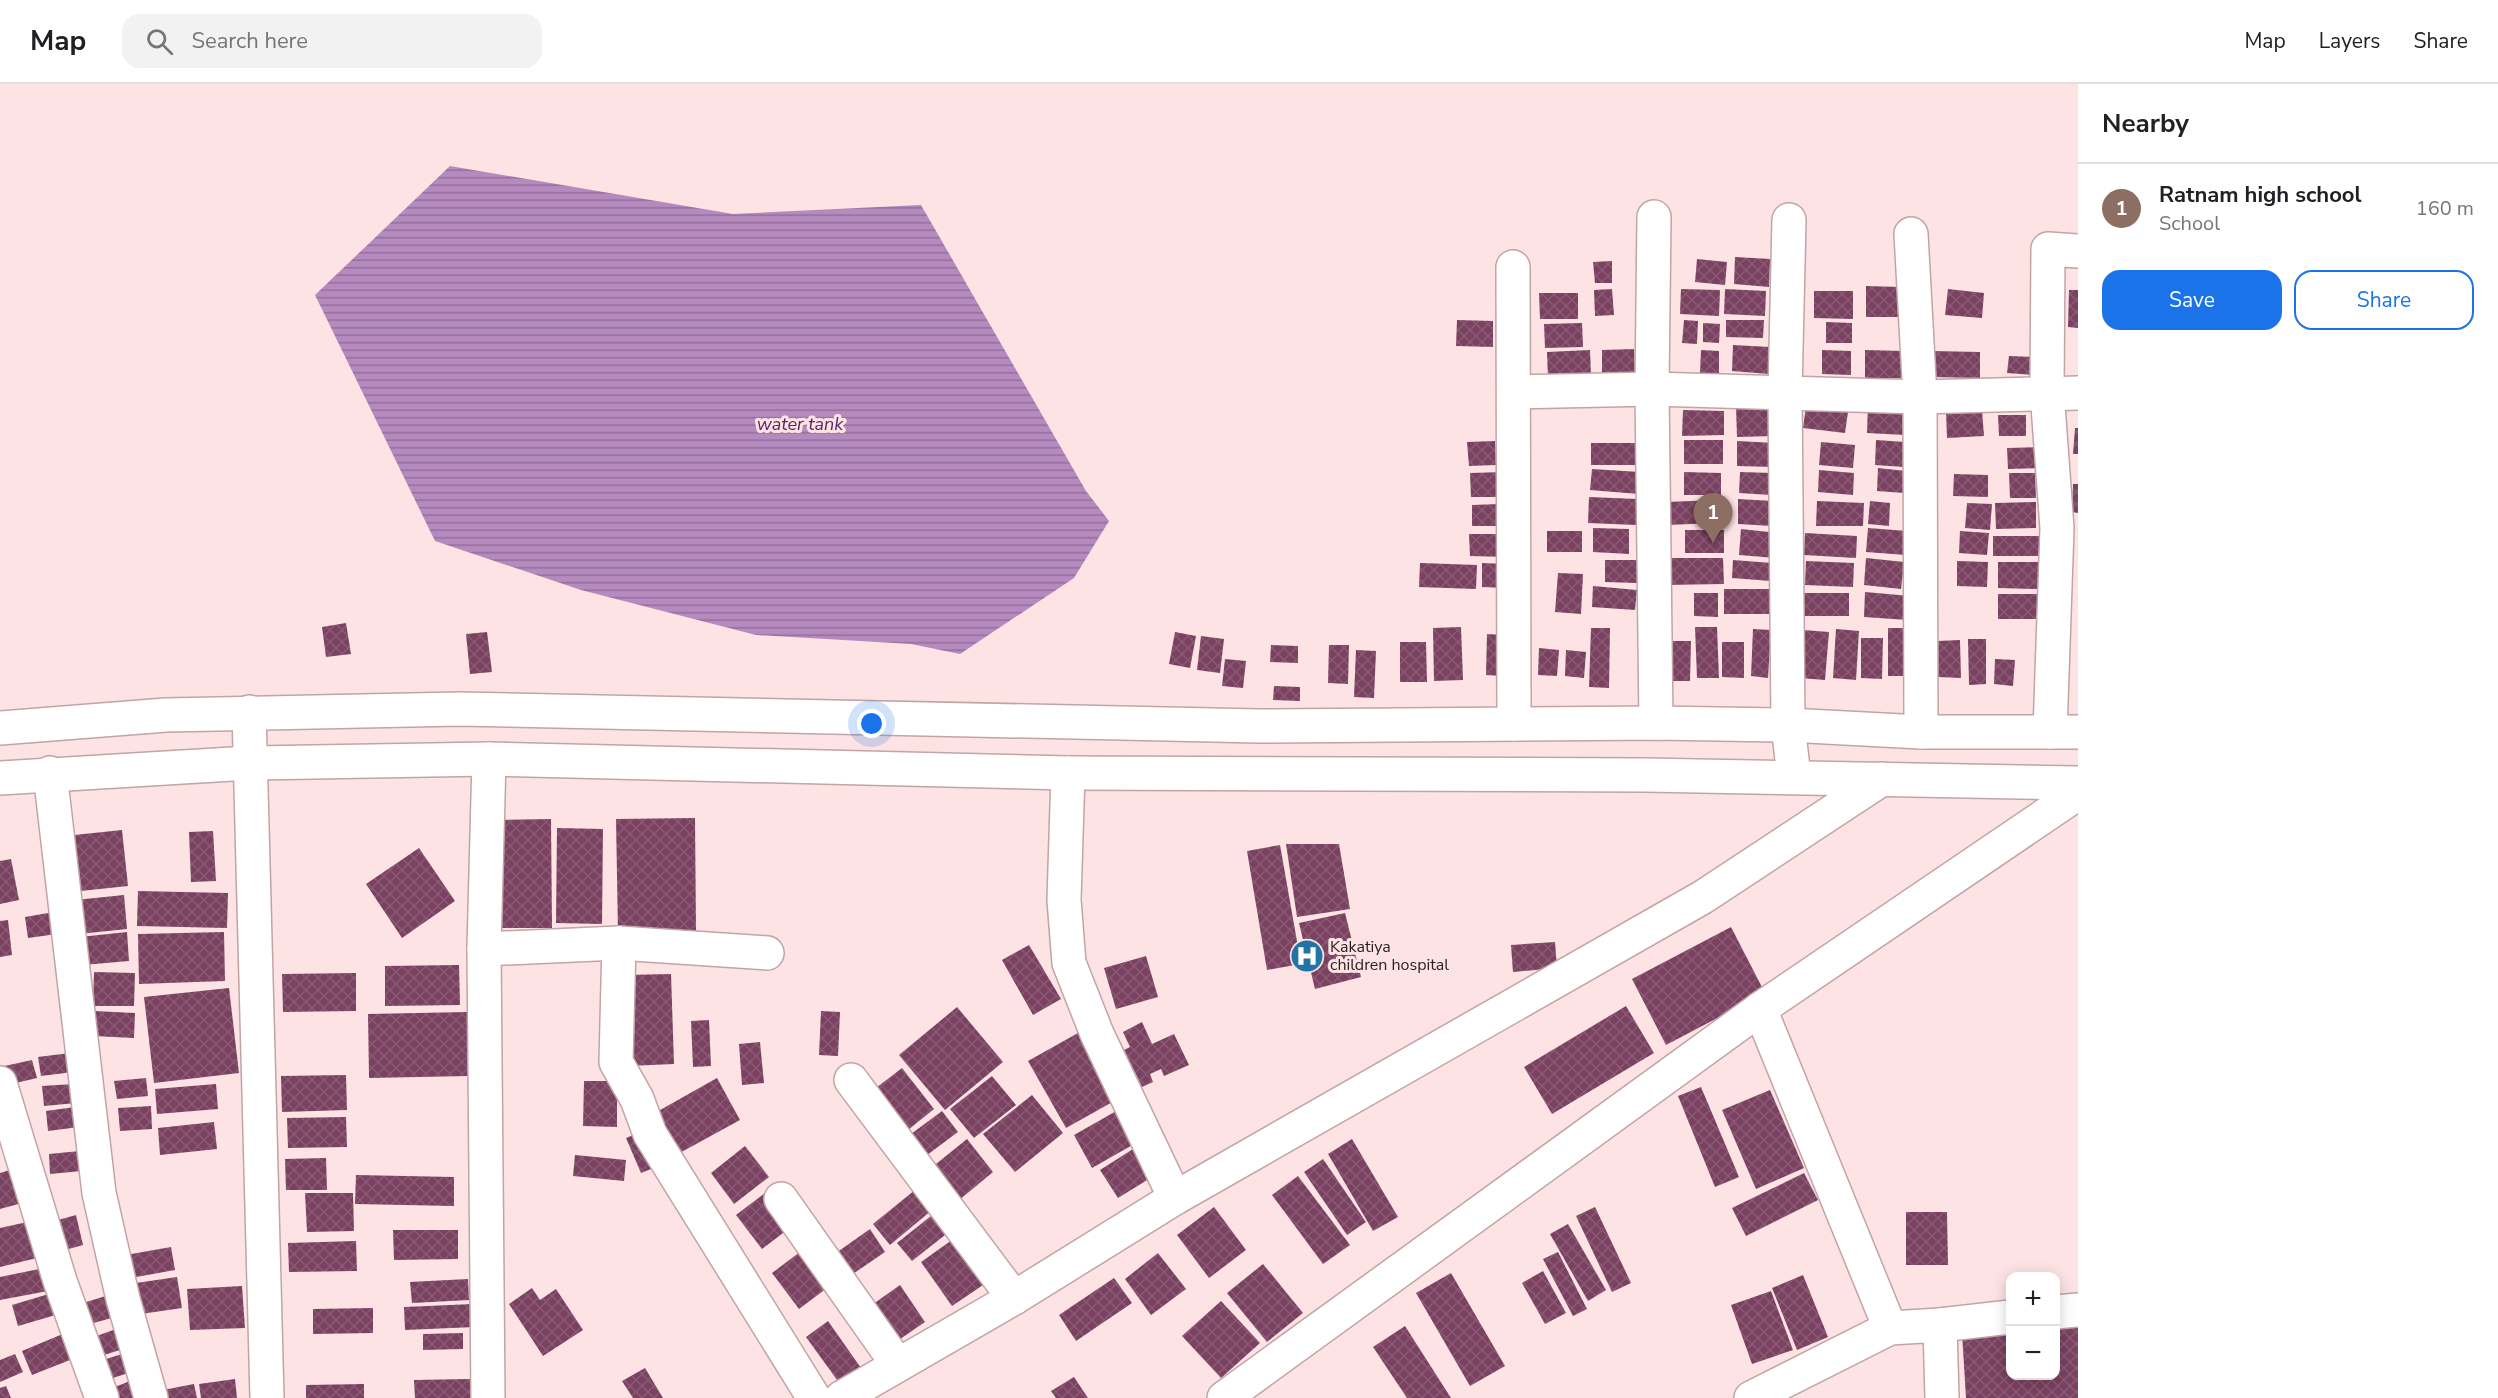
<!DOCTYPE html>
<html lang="en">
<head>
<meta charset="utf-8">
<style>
	:root { --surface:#fff; --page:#f2f2f2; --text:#202124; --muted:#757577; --line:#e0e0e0; --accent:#1a73e8 }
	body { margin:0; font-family:"Nunito Sans",sans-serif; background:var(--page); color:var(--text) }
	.controls { position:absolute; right:18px; bottom:18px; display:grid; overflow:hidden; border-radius:12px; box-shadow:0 3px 15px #0003 }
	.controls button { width:54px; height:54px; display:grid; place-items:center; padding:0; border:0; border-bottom:2px solid var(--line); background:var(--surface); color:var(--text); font:30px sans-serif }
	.you { position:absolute; left:872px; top:640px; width:21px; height:21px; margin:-15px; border:4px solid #fff; border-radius:50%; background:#1a73e8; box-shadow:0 0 0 9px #1a73e833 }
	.badge { display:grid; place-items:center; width:39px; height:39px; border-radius:50%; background:var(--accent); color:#fff; font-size:20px; font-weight:700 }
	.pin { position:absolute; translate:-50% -50px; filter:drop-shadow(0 2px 3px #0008) }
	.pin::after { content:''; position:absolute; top:32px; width:21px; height:18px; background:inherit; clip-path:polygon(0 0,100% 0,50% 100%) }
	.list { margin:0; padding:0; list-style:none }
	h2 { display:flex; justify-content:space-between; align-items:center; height:78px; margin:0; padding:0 24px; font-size:26px }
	h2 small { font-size:20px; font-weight:400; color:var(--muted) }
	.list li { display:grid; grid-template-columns:39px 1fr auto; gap:18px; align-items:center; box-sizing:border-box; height:90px; padding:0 24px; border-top:2px solid var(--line) }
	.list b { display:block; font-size:22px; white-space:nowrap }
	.list p { margin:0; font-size:20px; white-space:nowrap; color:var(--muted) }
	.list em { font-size:20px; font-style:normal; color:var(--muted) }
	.actions { display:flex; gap:12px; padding:18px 24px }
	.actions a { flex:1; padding:14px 0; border:2px solid var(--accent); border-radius:18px; text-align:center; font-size:21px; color:var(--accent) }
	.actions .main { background:var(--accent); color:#fff }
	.icon { flex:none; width:33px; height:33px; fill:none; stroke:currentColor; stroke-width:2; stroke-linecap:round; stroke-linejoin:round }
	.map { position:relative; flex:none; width:2078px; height:1314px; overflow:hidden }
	header { display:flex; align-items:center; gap:36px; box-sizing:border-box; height:84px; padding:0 30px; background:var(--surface); border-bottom:2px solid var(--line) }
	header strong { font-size:28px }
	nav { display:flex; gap:33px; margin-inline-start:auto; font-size:21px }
	.search { width:420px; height:54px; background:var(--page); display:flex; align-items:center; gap:15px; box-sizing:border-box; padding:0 21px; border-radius:18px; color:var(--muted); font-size:22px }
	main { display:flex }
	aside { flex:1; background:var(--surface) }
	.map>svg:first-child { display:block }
	.water { fill:url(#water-rules) }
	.building { fill:url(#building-cross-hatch) }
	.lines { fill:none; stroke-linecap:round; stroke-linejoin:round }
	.street-casing { stroke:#c2a4a5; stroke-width:36 }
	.secondary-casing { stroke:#c2a4a5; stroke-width:36 }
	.street { stroke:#fff; stroke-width:33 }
	.secondary { stroke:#fff; stroke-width:33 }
	.labels { text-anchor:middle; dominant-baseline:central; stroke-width:6; stroke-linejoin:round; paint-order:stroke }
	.poi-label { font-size:16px; fill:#2c2021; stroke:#fde3e4; text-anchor:start }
	.water-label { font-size:18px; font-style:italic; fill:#5a2466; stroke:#fde3e4 }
</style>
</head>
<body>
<header>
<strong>Map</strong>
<div class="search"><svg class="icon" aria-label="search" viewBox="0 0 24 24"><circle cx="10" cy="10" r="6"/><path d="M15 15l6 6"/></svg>Search here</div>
<nav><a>Map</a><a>Layers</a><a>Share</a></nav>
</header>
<main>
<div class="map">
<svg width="2078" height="1314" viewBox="0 0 2078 1314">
	<defs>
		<pattern id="water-rules" width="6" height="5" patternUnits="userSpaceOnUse" patternTransform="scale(1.5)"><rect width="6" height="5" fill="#b68abf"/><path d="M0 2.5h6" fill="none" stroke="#94709b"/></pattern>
		<pattern id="building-cross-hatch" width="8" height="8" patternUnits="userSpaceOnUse" patternTransform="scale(1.5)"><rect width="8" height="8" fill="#7b4161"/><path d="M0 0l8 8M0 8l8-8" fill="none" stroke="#895a73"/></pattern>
	</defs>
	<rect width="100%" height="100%" fill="#fde3e4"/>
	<polygon class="water" points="450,82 733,130 921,121 1086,407 1109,437 1074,494 960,570 911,560 756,551 581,506 435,457 315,211"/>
	<g class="building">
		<polygon points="1735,173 1770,175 1769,203 1734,200"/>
		<polygon points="1697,175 1727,178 1725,201 1695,198"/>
		<polygon points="1612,177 1612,199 1595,199 1593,178"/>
		<polygon points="1866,202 1901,203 1900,233 1866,233"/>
		<polygon points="1612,205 1614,231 1595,232 1594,206"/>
		<polygon points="1681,205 1720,206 1719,232 1680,230"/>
		<polygon points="1725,205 1766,207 1765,232 1724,230"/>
		<polygon points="1948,205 1984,209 1982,234 1945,231"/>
		<polygon points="2069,206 2078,206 2078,244 2068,243"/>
		<polygon points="1814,207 1853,207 1853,235 1814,234"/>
		<polygon points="1539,209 1578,209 1578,235 1540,235"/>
		<polygon points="1457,236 1493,237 1493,263 1456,262"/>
		<polygon points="1684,236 1698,237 1697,260 1682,259"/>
		<polygon points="1726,236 1764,236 1763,254 1726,253"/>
		<polygon points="1826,238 1852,239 1852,259 1826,259"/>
		<polygon points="1582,239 1583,263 1545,264 1544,240"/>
		<polygon points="1703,239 1720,240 1719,259 1703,258"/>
		<polygon points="1733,261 1770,263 1769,290 1732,287"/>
		<polygon points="1634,265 1635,288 1602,289 1602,266"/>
		<polygon points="1590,266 1591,292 1548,294 1547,268"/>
		<polygon points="1701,266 1719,267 1719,290 1700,289"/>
		<polygon points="1822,266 1851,267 1851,291 1822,290"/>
		<polygon points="1865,266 1903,267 1902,294 1865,294"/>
		<polygon points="1932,267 1980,268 1980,294 1932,293"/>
		<polygon points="2009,272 2034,273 2034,291 2007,289"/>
		<polygon points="1807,315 1849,321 1845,349 1803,344"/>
		<polygon points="1868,317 1906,319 1905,351 1867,349"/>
		<polygon points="1736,323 1772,323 1773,352 1737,353"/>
		<polygon points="1683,326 1724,327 1724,351 1682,352"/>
		<polygon points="1982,326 1984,352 1947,354 1946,328"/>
		<polygon points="1998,331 2026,331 2026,352 1999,352"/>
		<polygon points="2075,344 2078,344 2078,370 2073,370"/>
		<rect x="1684" y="356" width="39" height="24"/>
		<polygon points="1876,356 1905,358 1904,383 1875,381"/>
		<polygon points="1495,357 1496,381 1469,382 1467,358"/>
		<polygon points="1737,357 1775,359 1774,383 1737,382"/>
		<polygon points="1821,358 1855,361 1853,384 1819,381"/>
		<rect x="1591" y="359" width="48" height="22"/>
		<polygon points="2040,363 2040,384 2008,385 2007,364"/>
		<polygon points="1878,384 1906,387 1904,409 1877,407"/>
		<polygon points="1592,385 1640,388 1639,410 1590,406"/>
		<polygon points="1819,386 1854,389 1853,411 1818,408"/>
		<polygon points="1504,388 1504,413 1471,413 1470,389"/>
		<polygon points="1684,388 1721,389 1721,411 1684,411"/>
		<polygon points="1740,388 1772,389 1771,411 1739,409"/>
		<polygon points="2009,389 2035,389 2036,414 2010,414"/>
		<polygon points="1954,390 1988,391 1988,413 1953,412"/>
		<polygon points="2073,400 2078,400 2078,429 2072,428"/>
		<polygon points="1589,413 1637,415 1636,441 1588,439"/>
		<polygon points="1738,415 1773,417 1772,442 1738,440"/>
		<polygon points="1715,416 1716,439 1667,441 1666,418"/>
		<polygon points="1817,417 1864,419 1863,442 1816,442"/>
		<polygon points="1870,417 1890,419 1889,442 1868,440"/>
		<polygon points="2036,418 2036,444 1996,445 1995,419"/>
		<polygon points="1967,419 1992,420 1990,446 1965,444"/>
		<polygon points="1500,420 1501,442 1472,442 1472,421"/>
		<polygon points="1593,444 1629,445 1629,470 1593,468"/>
		<polygon points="1868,444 1907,447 1906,471 1866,468"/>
		<polygon points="1741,445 1778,449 1776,474 1739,471"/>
		<rect x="1685" y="446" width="39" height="23"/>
		<rect x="1547" y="447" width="35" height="21"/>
		<polygon points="1960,447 1989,449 1987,471 1959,469"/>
		<polygon points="1805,449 1857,452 1856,474 1804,471"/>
		<polygon points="1469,450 1507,450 1507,473 1470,472"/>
		<polygon points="1993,452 2040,452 2039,472 1993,472"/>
		<polygon points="1665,474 1723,474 1724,500 1665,501"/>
		<polygon points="1866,474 1904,478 1901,505 1864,501"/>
		<polygon points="1605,476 1637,476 1637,499 1605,498"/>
		<polygon points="1733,476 1772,479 1771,497 1732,494"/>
		<polygon points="1806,477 1854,479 1853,503 1805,501"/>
		<polygon points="1957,477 1988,478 1987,503 1957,502"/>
		<polygon points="1998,478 2039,478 2039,505 1998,504"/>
		<polygon points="1420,479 1477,481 1476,505 1419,503"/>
		<polygon points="1482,479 1507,480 1506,504 1482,503"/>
		<polygon points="1558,489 1583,490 1581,530 1555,528"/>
		<polygon points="1593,502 1637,506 1635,526 1592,523"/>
		<rect x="1724" y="505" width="52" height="25"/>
		<polygon points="1865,508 1910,512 1908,536 1864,533"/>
		<polygon points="1694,509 1718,509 1718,533 1694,532"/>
		<rect x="1800" y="509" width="49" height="23"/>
		<rect x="1998" y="510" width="43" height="25"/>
		<polygon points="346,539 351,570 326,573 322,543"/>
		<polygon points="1461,543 1463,596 1434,597 1433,544"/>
		<polygon points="1695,543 1717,543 1719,594 1697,594"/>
		<polygon points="1591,544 1610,544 1609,604 1589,603"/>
		<rect x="1888" y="544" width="21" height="48"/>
		<polygon points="1753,545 1771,546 1768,594 1751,592"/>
		<polygon points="1836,545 1859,547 1856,596 1833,594"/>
		<polygon points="1803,546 1829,548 1825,596 1800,594"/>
		<polygon points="487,548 492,588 470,590 466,550"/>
		<polygon points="1175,548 1196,552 1190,584 1169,580"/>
		<polygon points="1487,550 1504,551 1503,592 1486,591"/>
		<polygon points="1201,552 1224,555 1220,589 1197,586"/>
		<polygon points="1861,554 1883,554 1882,595 1861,594"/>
		<polygon points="1968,555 1986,555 1986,600 1969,601"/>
		<polygon points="1960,556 1961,594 1938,593 1938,557"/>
		<polygon points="1670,557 1691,557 1690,597 1670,597"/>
		<polygon points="1400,558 1426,558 1427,598 1400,598"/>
		<polygon points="1722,558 1744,558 1744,594 1722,593"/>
		<polygon points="1271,561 1298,562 1298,579 1270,578"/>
		<polygon points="1329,561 1349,561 1348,600 1328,599"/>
		<polygon points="1539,564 1559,566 1557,592 1538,591"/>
		<polygon points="1356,566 1376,567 1374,614 1354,613"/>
		<polygon points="1566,566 1586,568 1584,594 1565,592"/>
		<polygon points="1225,575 1246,577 1243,604 1222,602"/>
		<polygon points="1995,575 2015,576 2013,602 1994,600"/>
		<polygon points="1274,602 1300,603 1300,617 1273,616"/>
		<polygon points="695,734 696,848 618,849 616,735"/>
		<polygon points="551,735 552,844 502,844 500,736"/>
		<polygon points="557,744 603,745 602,840 556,839"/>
		<polygon points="122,746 128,802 71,808 65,752"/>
		<polygon points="213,747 216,797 191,798 189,748"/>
		<polygon points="1286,760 1339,760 1350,825 1297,833"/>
		<polygon points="1280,761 1301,880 1267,886 1247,767"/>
		<polygon points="419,764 455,817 402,854 366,800"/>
		<polygon points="11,775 19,816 0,820 0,777"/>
		<polygon points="138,807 228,809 227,844 137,842"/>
		<polygon points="124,811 127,845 79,850 75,816"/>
		<polygon points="54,828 57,850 28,854 25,833"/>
		<polygon points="1345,829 1361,893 1315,905 1299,839"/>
		<polygon points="8,836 12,871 0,873 0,837"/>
		<polygon points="1731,843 1765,909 1666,961 1632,895"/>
		<polygon points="127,848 129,877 83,881 80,853"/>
		<polygon points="224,848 225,897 139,900 138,850"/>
		<polygon points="1555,858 1557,884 1513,888 1511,861"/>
		<polygon points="1029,861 1061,915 1033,931 1002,876"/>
		<polygon points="1146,872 1158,913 1116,925 1104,884"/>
		<polygon points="459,881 460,921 385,922 385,882"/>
		<polygon points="94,888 135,889 134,922 93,922"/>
		<polygon points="356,889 356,927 283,928 282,890"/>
		<polygon points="671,890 674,980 628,982 625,891"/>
		<polygon points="229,904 239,989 154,999 144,913"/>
		<polygon points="1626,922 1654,969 1552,1030 1524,983"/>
		<polygon points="957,923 1003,978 945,1026 899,971"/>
		<polygon points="94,927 135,929 134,954 93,952"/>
		<polygon points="821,927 840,928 838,972 819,971"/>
		<polygon points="467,928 469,992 369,994 368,930"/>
		<polygon points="709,936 711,982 693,983 691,937"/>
		<polygon points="1142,938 1152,960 1174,950 1189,981 1164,992 1161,985 1150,990 1153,998 1142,1003 1124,966 1130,963 1123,948"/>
		<polygon points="1078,949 1116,1016 1066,1044 1028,977"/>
		<polygon points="760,958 764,999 742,1001 739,960"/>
		<polygon points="70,969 73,988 41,992 38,973"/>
		<polygon points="32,976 37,994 3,1002 0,983"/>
		<polygon points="902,984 934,1025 908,1046 876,1004"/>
		<polygon points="346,991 347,1026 282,1028 281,992"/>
		<polygon points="992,992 1016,1021 974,1054 950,1025"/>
		<polygon points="146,994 148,1012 117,1015 114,997"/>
		<polygon points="717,994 740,1036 676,1071 653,1030"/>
		<polygon points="584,997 617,997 617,1043 583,1042"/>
		<polygon points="74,1000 76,1019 44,1022 42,1002"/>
		<polygon points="216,1000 218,1025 157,1030 155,1005"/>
		<polygon points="1701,1003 1739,1093 1715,1103 1678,1012"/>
		<polygon points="1770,1006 1804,1084 1756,1105 1722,1026"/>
		<polygon points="1032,1011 1063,1049 1015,1088 983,1050"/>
		<polygon points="151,1022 152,1045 120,1047 118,1024"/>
		<polygon points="75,1023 79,1043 48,1047 46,1027"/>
		<polygon points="1118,1026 1136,1059 1092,1084 1074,1051"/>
		<polygon points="942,1027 958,1048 923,1074 907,1053"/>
		<polygon points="346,1033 347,1063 288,1064 287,1034"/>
		<polygon points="214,1038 217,1065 160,1071 158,1044"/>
		<polygon points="641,1048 656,1083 641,1089 626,1054"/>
		<polygon points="967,1055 993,1088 958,1117 931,1084"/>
		<polygon points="1352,1055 1398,1133 1373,1147 1328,1070"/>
		<polygon points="745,1062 769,1093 734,1120 711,1089"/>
		<polygon points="1133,1065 1152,1093 1118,1114 1100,1086"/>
		<polygon points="80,1067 82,1087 50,1090 49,1070"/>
		<polygon points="575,1071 626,1076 624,1097 573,1092"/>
		<polygon points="326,1074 327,1106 286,1106 285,1075"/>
		<polygon points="1323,1075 1366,1138 1347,1151 1304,1088"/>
		<polygon points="13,1085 22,1119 0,1125 0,1089"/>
		<polygon points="1804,1089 1818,1116 1746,1152 1732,1124"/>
		<polygon points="356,1091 454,1093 454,1122 355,1120"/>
		<polygon points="1298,1092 1350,1161 1323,1180 1272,1111"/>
		<polygon points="769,1106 795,1140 762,1165 736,1131"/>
		<polygon points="915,1106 932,1126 890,1161 873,1140"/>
		<polygon points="305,1109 353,1109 354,1147 307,1148"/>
		<polygon points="1214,1123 1246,1166 1209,1194 1177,1151"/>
		<polygon points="1595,1123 1631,1199 1612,1208 1576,1132"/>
		<polygon points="1906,1128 1947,1128 1948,1181 1906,1181"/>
		<polygon points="76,1131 83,1161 58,1168 51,1138"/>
		<polygon points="931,1132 945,1151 912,1177 897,1159"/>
		<polygon points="32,1137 41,1173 0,1183 0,1144"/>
		<polygon points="1568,1140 1606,1206 1588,1217 1550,1150"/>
		<polygon points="870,1145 885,1168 841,1198 826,1176"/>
		<polygon points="393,1146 458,1146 458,1175 394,1176"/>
		<polygon points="952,1156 983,1201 952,1222 921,1178"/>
		<polygon points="356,1157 357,1187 289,1188 288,1159"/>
		<polygon points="171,1163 175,1186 125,1195 120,1172"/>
		<polygon points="804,1165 831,1201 799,1225 772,1189"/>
		<polygon points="1558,1168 1587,1225 1573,1232 1543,1175"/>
		<polygon points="1158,1169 1186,1205 1151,1231 1125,1195"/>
		<polygon points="1263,1180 1303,1229 1267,1258 1227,1209"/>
		<polygon points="44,1184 48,1207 0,1216 0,1193"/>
		<polygon points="1543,1187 1566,1229 1545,1240 1522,1199"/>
		<polygon points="1451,1189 1505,1282 1470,1302 1416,1209"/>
		<polygon points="1803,1191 1828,1253 1797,1266 1772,1204"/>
		<polygon points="177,1193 182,1224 141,1230 136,1199"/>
		<polygon points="1114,1194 1132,1219 1076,1257 1059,1231"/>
		<polygon points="468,1195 469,1216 412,1219 410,1198"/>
		<polygon points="900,1201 925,1238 887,1264 862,1228"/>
		<polygon points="242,1202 245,1244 190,1246 187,1205"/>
		<polygon points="532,1204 540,1216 556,1205 583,1246 543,1272 509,1220"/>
		<polygon points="1771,1207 1793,1266 1752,1280 1731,1221"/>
		<polygon points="52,1209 59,1230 18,1242 12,1221"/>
		<polygon points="109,1211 115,1233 90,1240 83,1219"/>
		<polygon points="1221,1217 1260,1259 1221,1294 1182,1252"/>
		<polygon points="473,1220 475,1243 405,1246 404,1223"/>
		<polygon points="373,1224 373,1249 313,1250 313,1225"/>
		<polygon points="828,1237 861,1284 840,1300 806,1253"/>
		<polygon points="1405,1242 1451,1314 1407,1314 1373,1263"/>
		<polygon points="2078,1242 2078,1314 1966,1314 1962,1249 2010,1246 2010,1292 2056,1292 2056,1243"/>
		<polygon points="116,1245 123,1265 98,1273 91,1254"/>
		<polygon points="65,1249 75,1274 32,1291 22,1267"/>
		<polygon points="463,1249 463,1265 423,1266 423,1250"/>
		<polygon points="125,1269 131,1288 107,1296 100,1277"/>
		<polygon points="15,1270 23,1288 0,1298 0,1276"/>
		<polygon points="645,1284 663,1314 633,1314 622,1297"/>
		<polygon points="1074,1293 1088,1314 1056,1314 1051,1307"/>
		<polygon points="235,1295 237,1314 201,1314 199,1300"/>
		<polygon points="470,1295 471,1314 415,1314 414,1296"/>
		<polygon points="130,1297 137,1314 113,1314 110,1305"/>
		<polygon points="194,1300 197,1314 165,1314 163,1306"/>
		<polygon points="364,1300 364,1314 306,1314 306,1301"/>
		<polygon points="6,1302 11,1314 0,1314 0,1304"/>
	</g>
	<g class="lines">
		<defs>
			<g id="street">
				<polyline points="1654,133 1652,305 1656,639"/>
				<polyline points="1789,136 1785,308 1788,641 1794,693"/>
				<polyline points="1911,150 1920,313 1921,648"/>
				<polyline points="1513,183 1514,640"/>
				<polyline points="1514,308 1652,305 1920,313 2078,309"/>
				<polyline points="249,628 267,1314"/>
				<polyline points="2050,648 2057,444 2047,308 2048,165 2078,167"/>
				<polyline points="50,689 99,1109 123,1215 151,1314"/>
				<polyline points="1068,689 1064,816 1069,879 1097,950 1175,1114"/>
				<polyline points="619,859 616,978 637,1015 650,1050 814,1314"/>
				<polyline points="484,865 619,859 767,869"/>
				<polyline points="1760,925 1890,1244"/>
				<polyline points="851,996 1014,1214"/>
				<polyline points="0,999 60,1197 102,1314"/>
				<polyline points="781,1115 898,1281"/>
				<polyline points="2056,1228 2078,1226"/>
				<polyline points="1940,1241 2010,1233"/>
				<polyline points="488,1314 484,865 489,675"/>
				<polyline points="841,1314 1014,1214 1175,1114 1703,813 1882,695"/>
				<polyline points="1224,1314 1760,925 2078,709"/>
				<polyline points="1751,1314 1890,1244 1940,1241 1942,1314"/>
			</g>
			<g id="secondary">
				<polyline points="0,644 166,631 459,625 1259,642 1656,639 1788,641 1921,648 2078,648"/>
				<polyline points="0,694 249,679 489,675 1068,689 1645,691 2078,699"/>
			</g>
		</defs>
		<use href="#street" class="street-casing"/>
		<use href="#secondary" class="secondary-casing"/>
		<use href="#street" class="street"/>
		<use href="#secondary" class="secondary"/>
	</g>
	<defs>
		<symbol id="hospital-disc" viewBox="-11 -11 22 22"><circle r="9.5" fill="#2174a5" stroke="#fde3e4"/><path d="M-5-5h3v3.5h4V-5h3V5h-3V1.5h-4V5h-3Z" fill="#fff"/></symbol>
	</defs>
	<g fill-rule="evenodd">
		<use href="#hospital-disc" x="1288" y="853" width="38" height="38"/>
	</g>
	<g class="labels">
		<g class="poi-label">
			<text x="1330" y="863">Kakatiya<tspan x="1330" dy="18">children hospital</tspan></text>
		</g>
		<g class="water-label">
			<text x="800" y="340">water tank</text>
		</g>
	</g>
</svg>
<div class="controls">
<button>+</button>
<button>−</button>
</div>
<div class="you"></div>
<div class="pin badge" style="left:1713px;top:459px;background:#8d6e63">1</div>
</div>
<aside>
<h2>Nearby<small></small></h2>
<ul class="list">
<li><span class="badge" style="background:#8d6e63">1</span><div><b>Ratnam high school</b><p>School</p></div><em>160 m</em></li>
</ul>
<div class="actions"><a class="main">Save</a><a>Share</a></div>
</aside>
</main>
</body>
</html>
